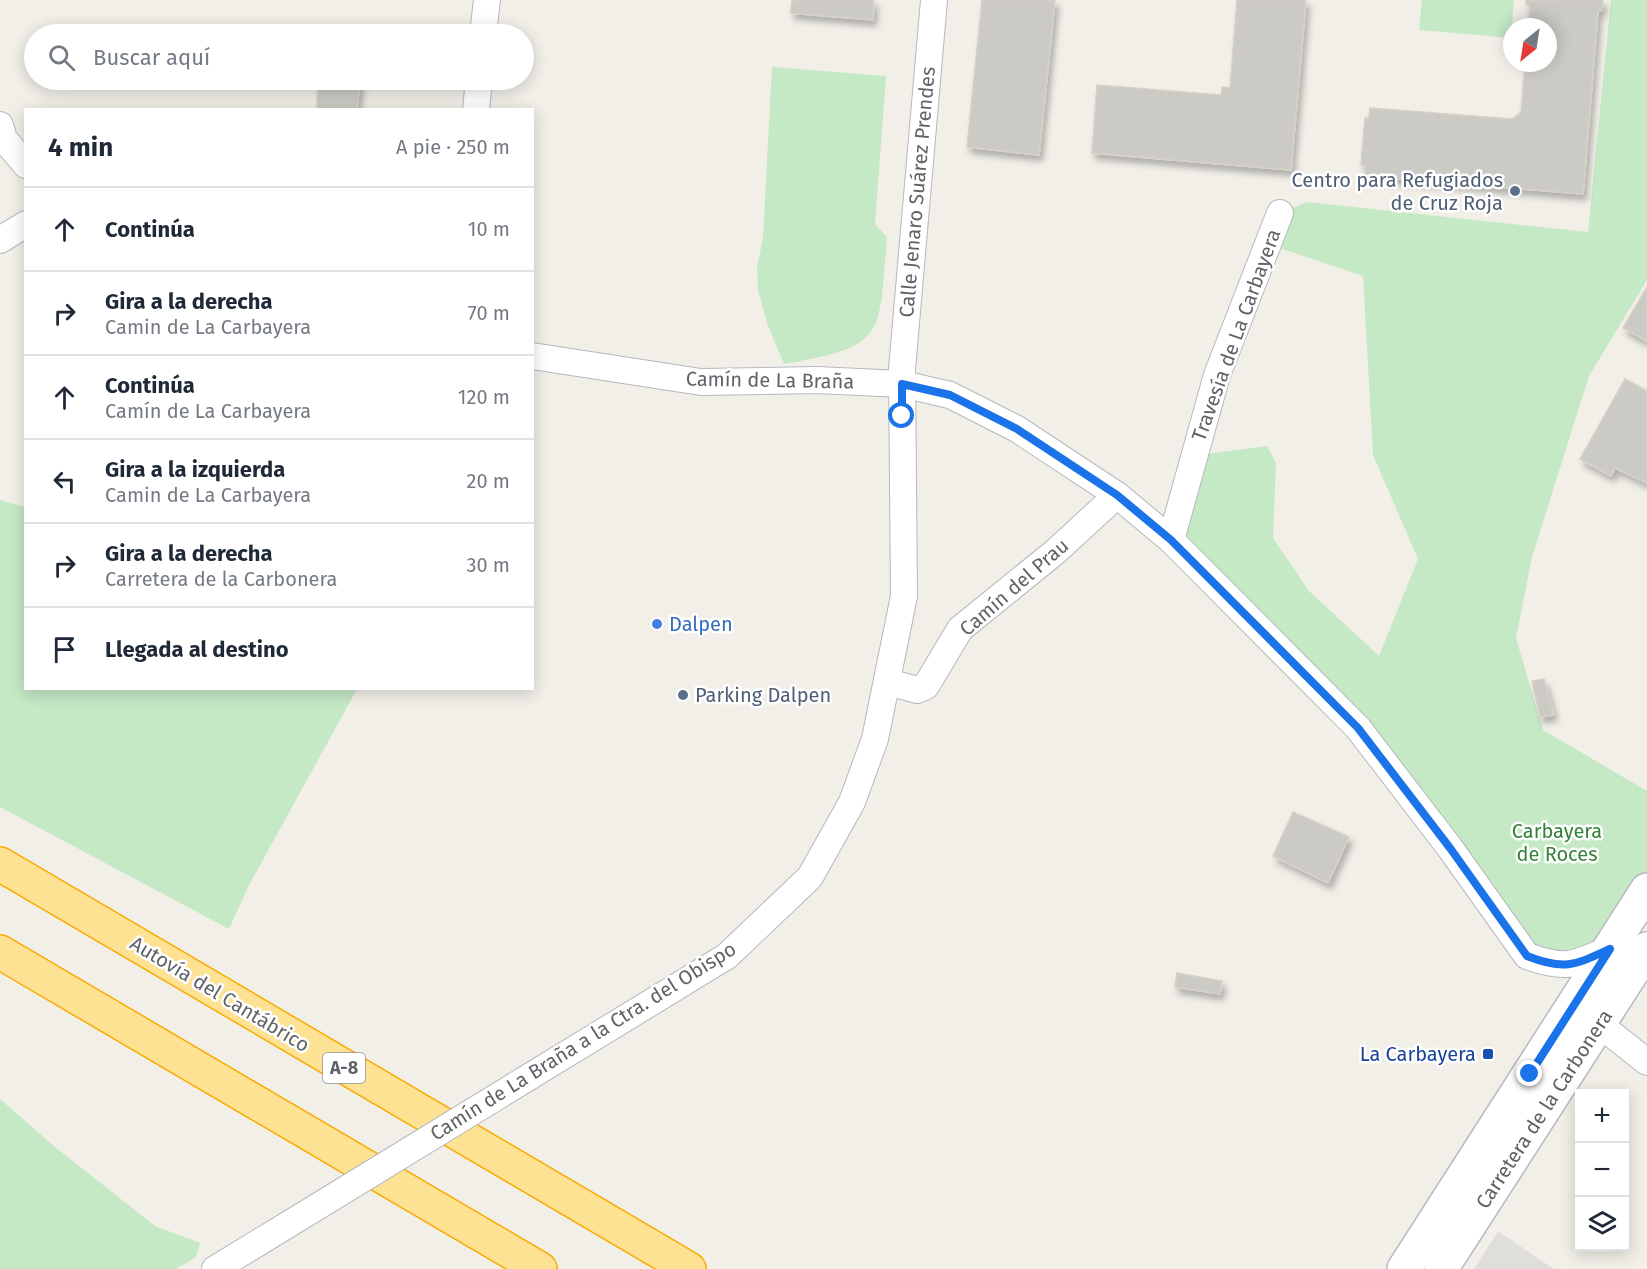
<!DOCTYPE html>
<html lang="es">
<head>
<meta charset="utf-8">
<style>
	:root { --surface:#fff; --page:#f2f2f3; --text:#1f2937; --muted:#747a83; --line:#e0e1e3 }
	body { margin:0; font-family:"Fira Sans",sans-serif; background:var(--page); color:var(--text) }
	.controls { position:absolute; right:18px; bottom:18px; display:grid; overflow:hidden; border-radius:0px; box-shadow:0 3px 15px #0003 }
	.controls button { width:54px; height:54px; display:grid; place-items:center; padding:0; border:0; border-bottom:2px solid var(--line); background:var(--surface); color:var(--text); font:30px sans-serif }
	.compass { position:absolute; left:1503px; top:18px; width:54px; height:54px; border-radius:50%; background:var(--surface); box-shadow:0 3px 15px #0003; rotate:210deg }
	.stop { position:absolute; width:18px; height:18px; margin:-14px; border:4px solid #1a73e8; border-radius:50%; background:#fff }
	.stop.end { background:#1a73e8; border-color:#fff; box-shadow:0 2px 6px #0008 }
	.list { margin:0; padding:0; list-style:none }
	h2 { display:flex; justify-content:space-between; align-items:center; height:78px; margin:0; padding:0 24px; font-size:26px }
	h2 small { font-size:20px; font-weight:400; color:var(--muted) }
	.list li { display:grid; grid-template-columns:39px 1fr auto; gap:18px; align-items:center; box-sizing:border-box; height:84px; padding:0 24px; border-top:2px solid var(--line) }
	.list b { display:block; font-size:22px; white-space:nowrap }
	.list p { margin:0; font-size:20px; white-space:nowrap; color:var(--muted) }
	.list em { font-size:20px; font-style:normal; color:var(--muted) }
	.icon { flex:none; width:33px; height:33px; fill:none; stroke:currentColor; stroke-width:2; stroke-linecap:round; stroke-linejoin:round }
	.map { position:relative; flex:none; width:1647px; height:1269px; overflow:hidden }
	.search { position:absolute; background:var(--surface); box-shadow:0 3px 15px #0003; left:24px; top:24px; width:510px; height:66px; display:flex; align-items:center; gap:15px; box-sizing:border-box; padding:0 21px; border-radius:33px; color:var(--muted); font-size:22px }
	.panel { position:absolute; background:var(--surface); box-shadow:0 3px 15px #0003; left:24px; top:108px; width:510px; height:582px; border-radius:0px }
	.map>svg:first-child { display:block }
	.industrial { fill:#e0deda }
	.green { fill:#c5e8c5 }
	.building { fill:#cccac5; stroke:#d6d1c6; stroke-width:1.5; filter:url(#shadow) }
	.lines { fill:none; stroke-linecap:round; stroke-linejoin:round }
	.street-casing { stroke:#b5b8bc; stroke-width:28 }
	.secondary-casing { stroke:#b6babf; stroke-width:36 }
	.highway-casing { stroke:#f9ab00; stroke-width:36 }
	.street { stroke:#fff; stroke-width:26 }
	.secondary { stroke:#fff; stroke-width:33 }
	.highway { stroke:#fde293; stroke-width:33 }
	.street-bridge-casing { stroke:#b5b8bc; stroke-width:28; stroke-linecap:butt }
	.street-bridge { stroke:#fff; stroke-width:26 }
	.route { stroke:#1a73e8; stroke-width:8 }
	.service-dot { fill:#5c6f8a; stroke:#fff; stroke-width:2 }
	.shop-dot { fill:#3f7fe0; stroke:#fff; stroke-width:2 }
	.transit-dot { fill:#1a4fb4; stroke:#fff; stroke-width:2 }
	.labels { text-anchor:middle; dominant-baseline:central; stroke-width:5; stroke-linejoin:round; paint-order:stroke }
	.shield { fill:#fff; stroke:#8f9295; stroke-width:1.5 }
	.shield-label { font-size:18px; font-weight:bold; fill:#5f6368 }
	.service-label { font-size:20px; fill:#4e5e75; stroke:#fff; text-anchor:end }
	.street-label { font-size:20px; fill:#5f6368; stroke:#fff }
	.shop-label { font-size:20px; fill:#366cbe; stroke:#fff; text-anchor:start }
	.park-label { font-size:20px; fill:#348238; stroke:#fff }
	.transit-label { font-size:20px; fill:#164399; stroke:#fff; text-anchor:end }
</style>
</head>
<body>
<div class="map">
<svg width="1647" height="1269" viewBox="0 0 1647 1269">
	<defs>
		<filter id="shadow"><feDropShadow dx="3.5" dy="6" stdDeviation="3" flood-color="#0004"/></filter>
	</defs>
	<rect width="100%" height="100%" fill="#f1efe8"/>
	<polygon class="industrial" points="1498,1231 1554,1269 1474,1269"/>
	<g class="green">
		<polygon points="1422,0 1514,0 1511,38 1419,30"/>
		<polygon points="1611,0 1647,0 1647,280 1589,376 1532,557 1516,638 1543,730 1647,791 1647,890 1610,949 1545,962 1176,528 1192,456 1267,446 1276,463 1273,538 1309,591 1379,656 1418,559 1373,455 1363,276 1268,244 1280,213 1307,202 1588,232"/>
		<path d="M772,67l114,9 -11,148 12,13c-9,99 2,109 -103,127l-17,-41 -9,-33 -1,-22 6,-31z"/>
		<polygon points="0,500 25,507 26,688 357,689 248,887 229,929 0,807"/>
		<polygon points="0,1099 55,1147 155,1226 200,1243 196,1257 176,1269 0,1269"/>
	</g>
	<g class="building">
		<polygon points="792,0 874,0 873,20 791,13"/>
		<polygon points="982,0 1055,0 1039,155 967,147"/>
		<polygon points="1237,0 1306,0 1291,170 1092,153 1097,85 1221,95 1222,87 1230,88"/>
		<polygon points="1526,0 1603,0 1602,10 1598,11 1583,194 1364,176 1365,165 1361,165 1365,118 1369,118 1370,108 1512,119 1521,112 1525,63 1548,63 1548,27 1528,27 1530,6 1526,4"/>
		<polygon points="318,80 360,80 357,110 317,109"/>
		<polygon points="1647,287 1647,341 1623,328"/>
		<polygon points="1625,379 1647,391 1647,483 1615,468 1611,476 1580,459"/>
		<polygon points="1544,679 1554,715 1540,717 1532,681"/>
		<polygon points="1293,812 1349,837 1328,883 1273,856"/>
		<polygon points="1177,973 1222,981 1220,994 1175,987"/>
	</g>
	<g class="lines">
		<defs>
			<g id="street">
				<polyline points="483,34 487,0"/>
				<polyline points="476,110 479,80"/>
				<polyline points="0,125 4,139 26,165"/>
				<polyline points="0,240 26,224"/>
				<path d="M532,356l169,26 116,-2 85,4 48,11 67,34 100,66 54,45 187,188 92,120 77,108c38,14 47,9 83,-7"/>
				<polyline points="1171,540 1217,375 1280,213"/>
				<polyline points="888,682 917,690 926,686 960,629 1055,552 1117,495"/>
				<polyline points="1599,1024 1647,1062"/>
				<polyline points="529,1077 727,956 810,877 852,802 875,739 904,596 902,369 934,0"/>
				<polyline points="215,1269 289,1224"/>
			</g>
			<g id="secondary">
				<polyline points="1404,1269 1647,890"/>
				<polyline points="1441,1269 1647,949"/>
			</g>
			<g id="highway">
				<polyline points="0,864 689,1269"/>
				<polyline points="0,952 540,1269"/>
			</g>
		</defs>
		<use href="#street" class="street-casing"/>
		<use href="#secondary" class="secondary-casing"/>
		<use href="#highway" class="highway-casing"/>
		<use href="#street" class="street"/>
		<use href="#secondary" class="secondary"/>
		<use href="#highway" class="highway"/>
		<defs>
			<polyline id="street-bridge" points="289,1224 529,1077"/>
		</defs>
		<use href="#street-bridge" class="street-bridge-casing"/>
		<use href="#street-bridge" class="street-bridge"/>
	</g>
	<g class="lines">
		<path class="route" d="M902,416v-32l48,11 67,34 100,66 54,45 187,188 92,120 77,108c38,15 48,9 83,-7l-80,125"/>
	</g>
	<g class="service-dot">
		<circle cx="1515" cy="191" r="6"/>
		<circle cx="683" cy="695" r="6"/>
	</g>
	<circle class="shop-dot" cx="657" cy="624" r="6"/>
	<rect class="transit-dot" x="1482" y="1048" width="12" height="12" rx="3"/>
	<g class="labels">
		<rect class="shield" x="323" y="1053" width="42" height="30" rx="4.5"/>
		<g class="shield-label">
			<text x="344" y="1068">A-8</text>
		</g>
		<g class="service-label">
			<text x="1503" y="180">Centro para Refugiados<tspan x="1503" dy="23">de Cruz Roja</tspan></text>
			<text x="695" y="695" text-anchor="start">Parking Dalpen</text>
		</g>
		<g class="street-label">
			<text transform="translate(917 192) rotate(-85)">Calle Jenaro Suárez Prendes</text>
			<text transform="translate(1236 335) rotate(-70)">Travesía de La Carbayera</text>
			<text transform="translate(770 380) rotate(1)">Camín de La Braña</text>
			<text transform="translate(1014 587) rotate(-41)">Camín del Prau</text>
			<text transform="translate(220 994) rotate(31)">Autovía del Cantábrico</text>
			<text transform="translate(583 1041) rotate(-32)">Camín de La Braña a la Ctra. del Obispo</text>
			<text transform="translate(1544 1109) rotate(-57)">Carretera de la Carbonera</text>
		</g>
		<g class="shop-label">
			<text x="669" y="624">Dalpen</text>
		</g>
		<g class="park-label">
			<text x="1557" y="831">Carbayera<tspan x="1557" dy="23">de Roces</tspan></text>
		</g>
		<g class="transit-label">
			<text x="1476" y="1054">La Carbayera</text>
		</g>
	</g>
</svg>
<div class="controls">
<button>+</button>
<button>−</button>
<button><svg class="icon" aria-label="layers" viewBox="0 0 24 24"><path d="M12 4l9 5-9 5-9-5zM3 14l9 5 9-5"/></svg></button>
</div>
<svg class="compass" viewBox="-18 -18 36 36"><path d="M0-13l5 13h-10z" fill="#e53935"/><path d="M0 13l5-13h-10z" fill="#747a83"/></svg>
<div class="stop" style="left:902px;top:416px"></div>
<div class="stop end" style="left:1530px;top:1074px"></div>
<div class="search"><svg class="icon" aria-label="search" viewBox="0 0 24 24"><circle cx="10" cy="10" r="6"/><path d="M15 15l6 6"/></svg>Buscar aquí</div>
<section class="panel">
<h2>4 min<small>A pie · 250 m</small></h2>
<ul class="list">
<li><svg class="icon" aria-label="ahead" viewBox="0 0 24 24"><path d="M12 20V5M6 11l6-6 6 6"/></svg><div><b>Continúa</b></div><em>10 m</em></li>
<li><svg class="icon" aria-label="right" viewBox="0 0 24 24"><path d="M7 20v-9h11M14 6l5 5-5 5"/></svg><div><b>Gira a la derecha</b><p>Camin de La Carbayera</p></div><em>70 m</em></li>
<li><svg class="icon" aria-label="ahead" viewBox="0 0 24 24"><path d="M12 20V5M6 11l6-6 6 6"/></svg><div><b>Continúa</b><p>Camín de La Carbayera</p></div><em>120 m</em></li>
<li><svg class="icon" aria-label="left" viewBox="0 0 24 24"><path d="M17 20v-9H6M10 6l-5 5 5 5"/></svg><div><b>Gira a la izquierda</b><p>Camin de La Carbayera</p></div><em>20 m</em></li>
<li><svg class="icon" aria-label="right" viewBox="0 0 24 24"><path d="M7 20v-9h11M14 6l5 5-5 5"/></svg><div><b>Gira a la derecha</b><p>Carretera de la Carbonera</p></div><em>30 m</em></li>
<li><svg class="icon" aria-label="arrive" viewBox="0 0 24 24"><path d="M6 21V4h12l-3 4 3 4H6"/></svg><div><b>Llegada al destino</b></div></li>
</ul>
</section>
</div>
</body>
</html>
